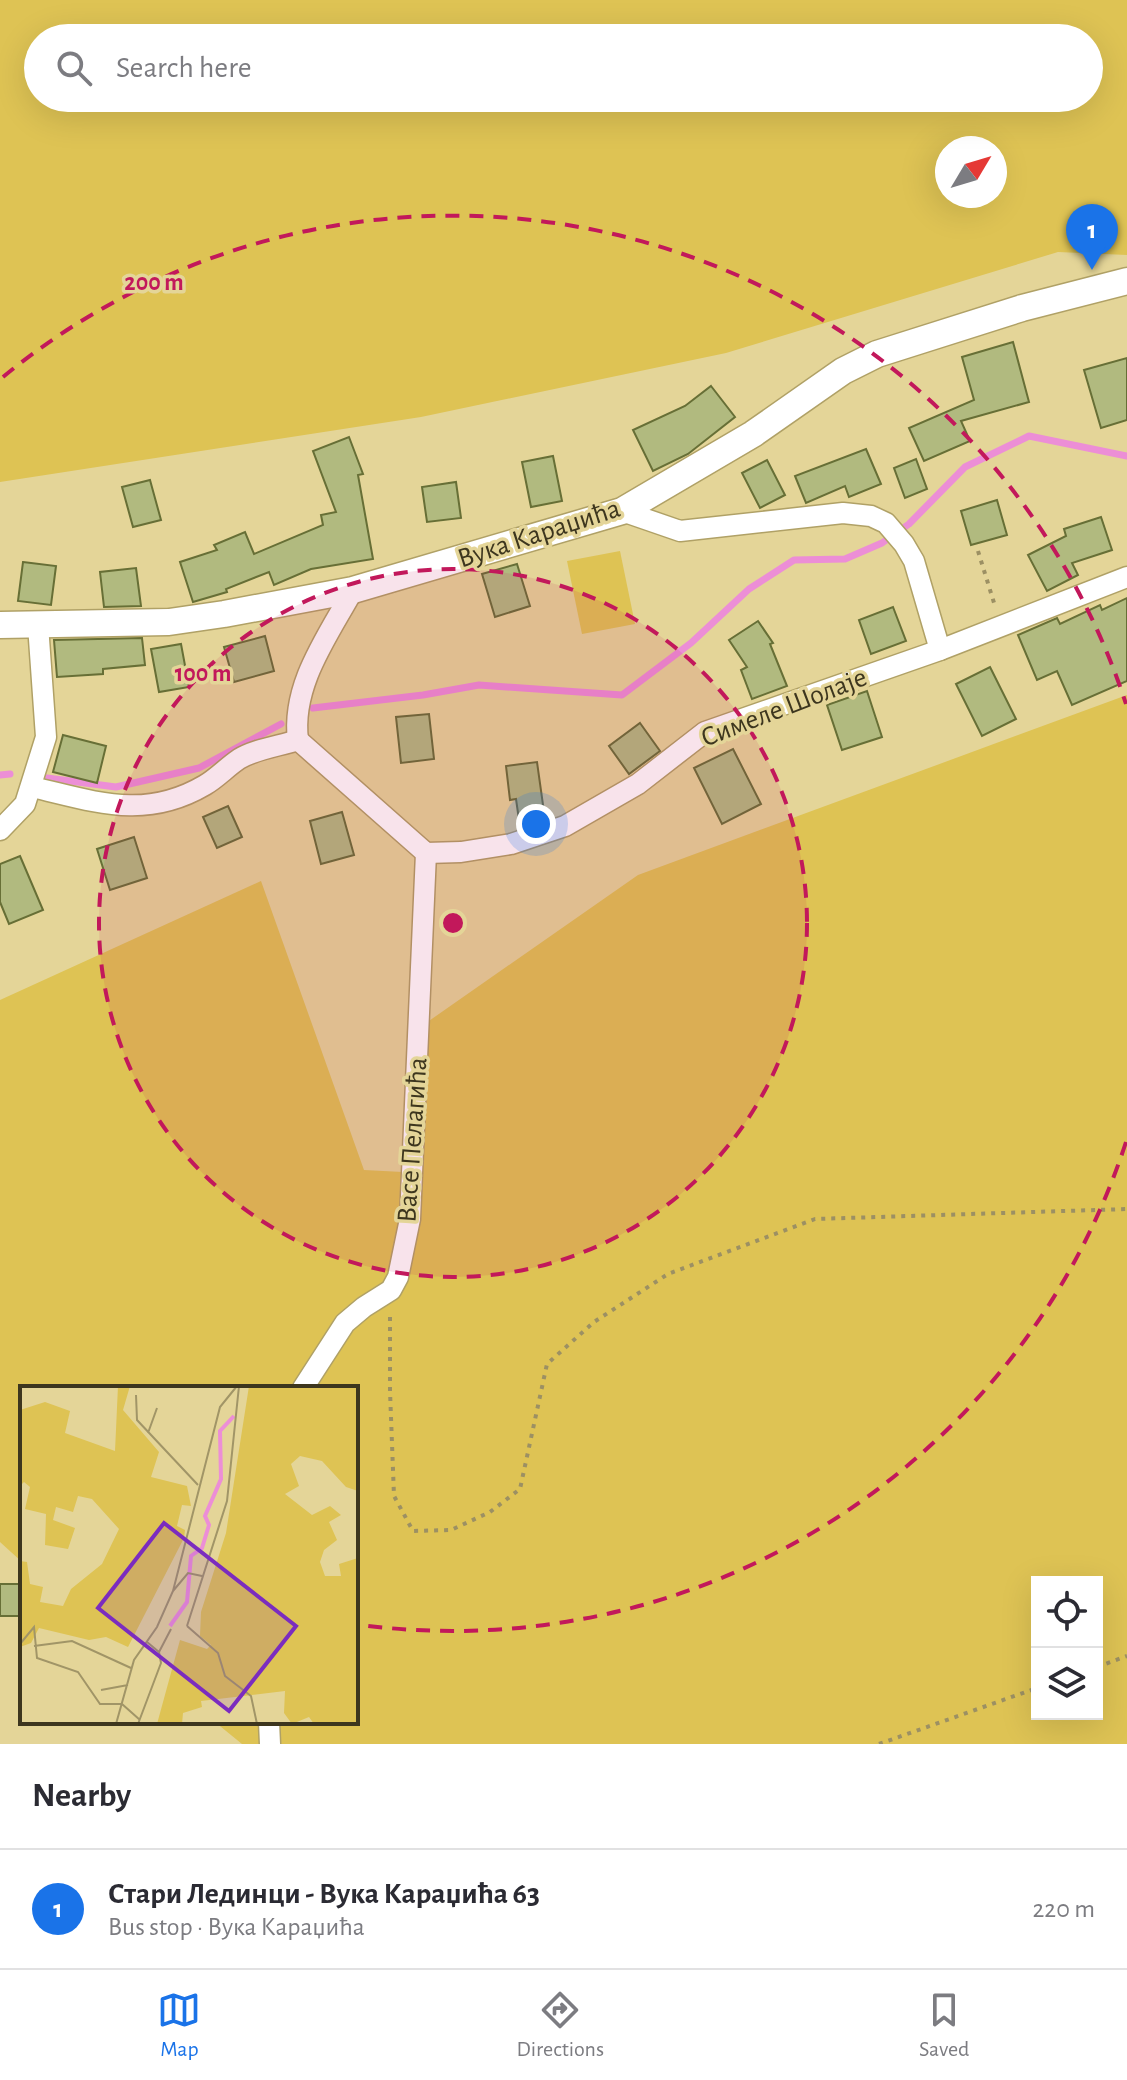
<!DOCTYPE html>
<html lang="en">
<head>
<meta charset="utf-8">
<style>
	:root { --surface:#fff; --page:#f7f7f7; --text:#2b2b33; --muted:#7c7c81; --line:#e1e1e2; --accent:#1a73e8 }
	body { margin:0; font-family:"Alegreya Sans",sans-serif; background:var(--page); color:var(--text) }
	.controls { position:absolute; right:24px; bottom:24px; display:grid; overflow:hidden; border-radius:0px; box-shadow:0 8px 32px #0002 }
	.controls button { width:72px; height:72px; display:grid; place-items:center; padding:0; border:0; border-bottom:2px solid var(--line); background:var(--surface); color:var(--text); font:40px sans-serif }
	.compass { position:absolute; left:935px; top:136px; width:72px; height:72px; border-radius:50%; background:var(--surface); box-shadow:0 8px 32px #0002; rotate:52deg }
	.you { position:absolute; left:536px; top:824px; width:28px; height:28px; margin:-20px; border:6px solid #fff; border-radius:50%; background:#1a73e8; box-shadow:0 0 0 12px #1a73e833 }
	.badge { display:grid; place-items:center; width:52px; height:52px; border-radius:50%; background:var(--accent); color:#fff; font-size:26px; font-weight:700 }
	.pin { position:absolute; translate:-50% -66px; filter:drop-shadow(0 2px 4px #0008) }
	.pin::after { content:''; position:absolute; top:42px; width:28px; height:24px; background:inherit; clip-path:polygon(0 0,100% 0,50% 100%) }
	.list { margin:0; padding:0; list-style:none }
	h2 { display:flex; justify-content:space-between; align-items:center; height:104px; margin:0; padding:0 32px; font-size:34px }
	h2 small { font-size:26px; font-weight:400; color:var(--muted) }
	.list li { display:grid; grid-template-columns:52px 1fr auto; gap:24px; align-items:center; box-sizing:border-box; height:120px; padding:0 32px; border-top:2px solid var(--line) }
	.list b { display:block; font-size:30px; white-space:nowrap }
	.list p { margin:0; font-size:26px; white-space:nowrap; color:var(--muted) }
	.list em { font-size:26px; font-style:normal; color:var(--muted) }
	.icon { flex:none; width:44px; height:44px; fill:none; stroke:currentColor; stroke-width:2; stroke-linecap:round; stroke-linejoin:round }
	.map { position:relative; flex:none; width:1127px; height:1744px; overflow:hidden }
	.search { position:absolute; background:var(--surface); box-shadow:0 8px 32px #0002; left:24px; right:24px; top:24px; height:88px; display:flex; align-items:center; gap:20px; box-sizing:border-box; padding:0 28px; border-radius:44px; color:var(--muted); font-size:30px }
	.sheet { height:224px; background:var(--surface) }
	nav { display:flex; justify-content:space-around; align-items:center; box-sizing:border-box; height:112px; border-top:2px solid var(--line); background:var(--surface); font-size:22px; color:var(--muted) }
	nav a { display:grid; justify-items:center; gap:4px }
	nav .on { color:var(--accent) }
	.map>svg:first-child { display:block }
	.green { fill:#dec354; fill-rule:evenodd }
	.lines { fill:none; stroke-linecap:round; stroke-linejoin:round }
	.stream { stroke:#ec8ed6; stroke-width:7 }
	.building { fill:#b1ba7f; stroke:#676f36; stroke-width:2 }
	.minor-casing { stroke:#b0a166; stroke-width:23 }
	.tertiary-casing { stroke:#b0a166; stroke-width:29 }
	.path { stroke:#9c9063; stroke-width:4; stroke-dasharray:4 6; stroke-linecap:butt }
	.minor { stroke:#fff; stroke-width:20 }
	.tertiary { stroke:#fff; stroke-width:26 }
	.ring { fill:none; stroke:#c2185b; stroke-width:4; stroke-dasharray:14 10 }
	.labels { text-anchor:middle; dominant-baseline:central; stroke-width:7; stroke-linejoin:round; paint-order:stroke }
	.street-label { font-size:28px; fill:#3d361e; stroke:#e4d598 }
	.inset-river { fill:none; stroke:#ec8ed6; stroke-width:4 }
	.inset-road { fill:none; stroke:#a19567; stroke-width:2 }
	.view { fill:#7b2cbf; fill-opacity:0.15; stroke:#7b2cbf; stroke-width:4 }
	.inset-edge { fill:none; stroke:#3d361e; stroke-width:4 }
	.centre { fill:#c2185b; stroke:#e4d598; stroke-width:4 }
	.ring-label { font-size:24px; text-anchor:middle; font-weight:bold; fill:#c2185b; stroke:#e4d598; stroke-width:7; stroke-linejoin:round; paint-order:stroke }
</style>
</head>
<body>
<div class="map">
<svg width="1127" height="1744" viewBox="0 0 1127 1744">
	<rect width="100%" height="100%" fill="#e4d598"/>
	<g class="green">
		<path d="M0,0h1127v255l-69,-3 -332,101 -305,64 -421,65zM38,38h1051v60h-1051zM947,148h48v48h-48z"/>
		<polygon points="620,551 635,624 582,634 567,561"/>
		<path d="M1127,695v1049h-885l-27,-22h141v-334h-334v174l-22,-20v-542l261,-119 103,289 58,3 4,-150 212,-148zM1037,1582h60v132h-60z"/>
	</g>
	<g class="lines">
		<g class="stream">
			<polyline points="313,708 423,695 479,685 622,695 691,643 749,589 794,560 845,559 882,543 909,524 965,467 1029,436 1127,456"/>
			<polyline points="0,775 10,774"/>
			<polyline points="47,778 116,787 199,768 281,724"/>
		</g>
	</g>
	<g class="building">
		<polygon points="1013,342 1029,402 961,421 970,441 924,461 909,428 974,400 962,357"/>
		<polygon points="1127,358 1127,420 1101,428 1084,370"/>
		<polygon points="711,386 735,417 688,454 653,471 633,430 685,406"/>
		<polygon points="349,437 363,474 358,475 373,559 311,569 274,585 269,572 226,589 227,592 193,602 180,562 217,550 214,545 245,532 254,554 323,525 321,515 336,512 313,451"/>
		<polygon points="866,449 881,484 849,497 845,486 806,503 795,476"/>
		<polygon points="553,456 562,501 531,507 522,462"/>
		<polygon points="916,459 927,489 905,498 894,468"/>
		<polygon points="767,460 785,495 760,508 742,473"/>
		<polygon points="150,480 161,520 133,527 122,487"/>
		<polygon points="456,482 461,518 427,522 422,487"/>
		<polygon points="997,500 1007,535 971,545 961,511"/>
		<polygon points="1101,517 1112,550 1072,563 1078,575 1047,591 1028,555 1066,536 1064,529"/>
		<polygon points="23,562 56,566 51,605 18,601"/>
		<polygon points="517,564 530,606 495,617 482,574"/>
		<polygon points="136,568 141,606 104,607 100,572"/>
		<polygon points="1127,598 1127,681 1072,705 1057,671 1037,680 1018,635 1057,618 1060,624 1100,605 1102,610"/>
		<polygon points="893,607 906,641 871,654 859,620"/>
		<polygon points="758,621 773,643 770,644 787,686 752,699 741,670 747,667 729,640"/>
		<polygon points="265,636 274,671 234,682 224,647"/>
		<polygon points="142,638 145,665 103,669 103,674 57,677 54,640"/>
		<polygon points="181,644 189,687 159,692 151,649"/>
		<polygon points="990,667 1016,719 982,736 956,684"/>
		<polygon points="867,691 882,737 842,750 827,705"/>
		<polygon points="429,714 434,759 401,763 396,717"/>
		<polygon points="640,723 660,751 629,774 609,746"/>
		<polygon points="63,735 106,746 97,783 53,772"/>
		<polygon points="733,749 761,804 722,824 694,768"/>
		<polygon points="537,762 545,819 520,827 516,799 510,800 506,766"/>
		<polygon points="228,806 242,837 217,848 203,817"/>
		<polygon points="342,812 354,855 321,864 310,821"/>
		<polygon points="134,837 147,878 110,890 97,849"/>
		<polygon points="20,856 43,910 9,924 0,902 0,864"/>
		<rect x="0" y="1584" width="22" height="32"/>
	</g>
	<g class="lines">
		<defs>
			<g id="minor">
				<polyline points="622,511 680,531 843,513 871,516 886,523 904,544 914,561 940,650"/>
				<polyline points="298,740 426,853 461,852 511,844 565,826 638,784 705,732 940,650 1127,577"/>
				<path d="M298,740c-7,-55 30,-104 55,-150"/>
				<path d="M32,787c62,14 112,34 173,-2 12,-7 22,-18 34,-26 16,-10 41,-13 59,-19"/>
				<polyline points="0,830 25,804 46,737 38,625"/>
				<polyline points="303,1388 345,1323 364,1307 391,1290 398,1277 410,1219 426,853"/>
				<polyline points="269,1722 270,1744"/>
			</g>
			<polyline id="tertiary" points="0,625 169,622 224,614 353,590 622,511 753,434 843,371 877,354 1022,308 1127,281"/>
		</defs>
		<use href="#minor" class="minor-casing"/>
		<use href="#tertiary" class="tertiary-casing"/>
		<g class="path">
			<polyline points="978,551 995,606"/>
			<polyline points="390,1317 390,1391 394,1496 413,1531 451,1530 490,1512 520,1489 547,1364 594,1322 668,1274 815,1219 1127,1209"/>
			<polyline points="1097,1667 1127,1656"/>
			<polyline points="879,1744 1037,1688"/>
		</g>
		<use href="#minor" class="minor"/>
		<use href="#tertiary" class="tertiary"/>
	</g>
	<circle cx="453" cy="923" r="354" fill="#c2185b" fill-opacity=".12"/>
	<g class="ring">
		<circle cx="453" cy="923" r="354"/>
		<path d="M1126 1142A708 708 0 0 1 361 1625M3 377A708 708 0 0 1 1126 704"/>
	</g>
	<g class="labels">
		<g class="street-label">
			<text transform="translate(539 534) rotate(-18)">Вука Караџића</text>
			<text transform="translate(784 708) rotate(-21)">Симеле Шолаје</text>
			<text transform="translate(413 1140) rotate(-86)">Васе Пелагића</text>
		</g>
	</g>
	<g transform="translate(20 1386)">
		<rect width="338" height="338" fill="#e4d598"/>
		<path d="M98,0h12l-7,24 36,42 -8,25 36,9 4,20 -9,-1 -5,21 8,4 -1,8 -56,109 -22,-10 -17,3 -50,-12 -8,15 -11,4v-86l7,1 3,22 13,3 -3,15 23,4 8,-17 31,-25 17,-35 -27,-30 -14,-3 -5,16 -17,-5 -3,13 22,8 -7,21 -23,-4 1,-31 -21,-5 5,-22 -6,-5 -4,4v-76l25,-8 25,9 -5,22 50,18zM229,0h109v105l-12,-4 -24,-26 -22,-5 -9,8 8,22 -14,8 27,21 18,-9 11,9 -12,7 8,18 -13,10 -4,12 5,14h16l-2,-12 19,-6v166h-44l-5,-7 -17,7 -8,-11 1,-22 -84,10 1,6 -19,6 -1,11h-25l23,-84 27,9 4,-4 -11,-9 1,-24 25,-79z" fill="#dec354"/>
		<path class="inset-river" d="M150,240l17,-24 4,-46 11,-8 7,-23 -4,-9 16,-37 -1,-48 14,-15"/>
		<path class="inset-road" d="M116,9l1,25 61,65M128,47l9,-25M153,205l15,-18 14,3M167,240l40,-125 12,-115M167,240l31,27 7,23 26,20 6,28M0,258l14,-17 3,31 41,14 22,32h22M14,260l38,-5 59,27M139,266l12,-23M81,304l27,-5M102,318l18,16M96,338l18,-64 23,-33 16,-36 47,-184 17,-21M118,338l23,-61 -2,-11 -12,-10"/>
		<path class="view" d="M144,137l132,103 -67,85 -131,-103z"/>
		<rect width="338" height="338" class="inset-edge"/>
	</g>
	<circle cx="453" cy="923" r="12" class="centre"/>
	<g class="ring-label">
		<text x="154" y="290">200 m</text>
		<text x="203" y="681">100 m</text>
	</g>
</svg>
<div class="controls">
<button><svg class="icon" aria-label="locate" viewBox="0 0 24 24"><circle cx="12" cy="12" r="6"/><path d="M12 2v4M12 18v4M2 12h4M18 12h4"/></svg></button>
<button><svg class="icon" aria-label="layers" viewBox="0 0 24 24"><path d="M12 4l9 5-9 5-9-5zM3 14l9 5 9-5"/></svg></button>
</div>
<svg class="compass" viewBox="-18 -18 36 36"><path d="M0-13l5 13h-10z" fill="#e53935"/><path d="M0 13l5-13h-10z" fill="#7c7c81"/></svg>
<div class="you"></div>
<div class="pin badge" style="left:1092px;top:270px">1</div>
<div class="search"><svg class="icon" aria-label="search" viewBox="0 0 24 24"><circle cx="10" cy="10" r="6"/><path d="M15 15l6 6"/></svg>Search here</div>
</div>
<section class="sheet">
<h2>Nearby<small></small></h2>
<ul class="list">
<li><span class="badge">1</span><div><b>Стари Лединци - Вука Караџића 63</b><p>Bus stop · Вука Караџића</p></div><em>220 m</em></li>
</ul>
</section>
<nav>
<a class="on"><svg class="icon" aria-label="map" viewBox="0 0 24 24"><path d="M3 6l6-2 6 2 6-2v14l-6 2-6-2-6 2zM9 4v14M15 6v14"/></svg>Map</a>
<a><svg class="icon" aria-label="directions" viewBox="0 0 24 24"><path d="M12 3l9 9-9 9-9-9zM9 14v-3h6M13 9l2 2-2 2"/></svg>Directions</a>
<a><svg class="icon" aria-label="saved" viewBox="0 0 24 24"><path d="M7 4h10v16l-5-4-5 4z"/></svg>Saved</a>
</nav>
</body>
</html>
